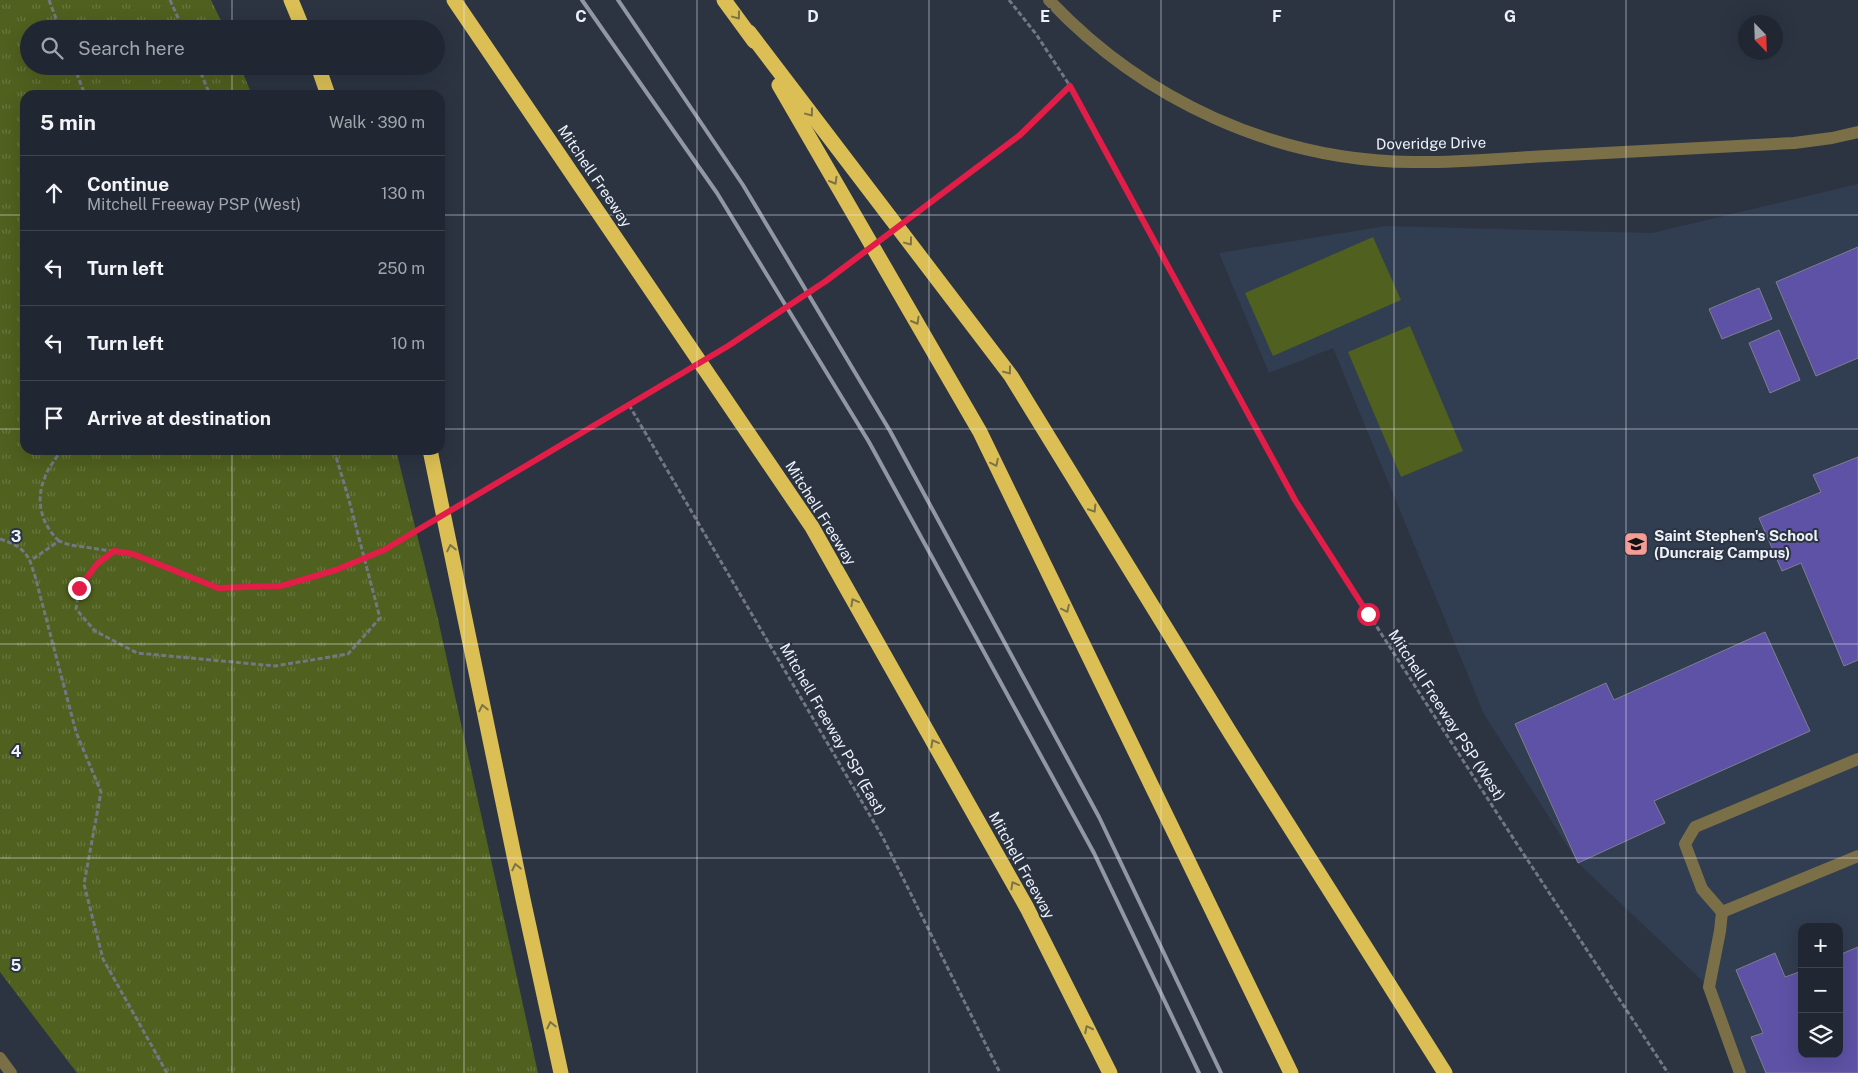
<!DOCTYPE html>
<html lang="en">
<head>
<meta charset="utf-8">
<style>
	:root { --surface:#212732; --page:#292f3a; --text:#f1f3f6; --muted:#a2a5ac; --line:#3e444d }
	body { margin:0; font-family:"Public Sans",sans-serif; background:var(--page); color:var(--text) }
	.controls { position:absolute; right:15px; bottom:15px; display:grid; overflow:hidden; border-radius:10px; box-shadow:0 5px 20px #0002 }
	.controls button { width:45px; height:45px; display:grid; place-items:center; padding:0; border:0; border-bottom:1px solid var(--line); background:var(--surface); color:var(--text); font:25px sans-serif }
	.compass { position:absolute; left:1738px; top:15px; width:45px; height:45px; border-radius:50%; background:var(--surface); box-shadow:0 5px 20px #0002; rotate:157deg }
	.stop { position:absolute; width:15px; height:15px; margin:-11px; border:4px solid #e11d48; border-radius:50%; background:#fff }
	.stop.end { background:#e11d48; border-color:#fff; box-shadow:0 1px 5px #0008 }
	.list { margin:0; padding:0; list-style:none }
	h2 { display:flex; justify-content:space-between; align-items:center; height:65px; margin:0; padding:0 20px; font-size:21px }
	h2 small { font-size:16px; font-weight:400; color:var(--muted) }
	.list li { display:grid; grid-template-columns:32px 1fr auto; gap:15px; align-items:center; box-sizing:border-box; height:75px; padding:0 20px; border-top:1px solid var(--line) }
	.list b { display:block; font-size:19px; white-space:nowrap }
	.list p { margin:0; font-size:16px; white-space:nowrap; color:var(--muted) }
	.list em { font-size:16px; font-style:normal; color:var(--muted) }
	.icon { flex:none; width:28px; height:28px; fill:none; stroke:currentColor; stroke-width:2; stroke-linecap:round; stroke-linejoin:round }
	.map { position:relative; flex:none; width:1858px; height:1073px; overflow:hidden }
	.search { position:absolute; background:var(--surface); box-shadow:0 5px 20px #0002; left:20px; top:20px; width:425px; height:55px; display:flex; align-items:center; gap:12px; box-sizing:border-box; padding:0 18px; border-radius:28px; color:var(--muted); font-size:19px }
	.panel { position:absolute; background:var(--surface); box-shadow:0 5px 20px #0002; left:20px; top:90px; width:425px; height:365px; border-radius:15px }
	.map>svg:first-child { display:block }
	.built { fill:#313d50; fill-rule:evenodd }
	.grass { fill:url(#grass-tufts) }
	.garden { fill:#50601e }
	.building { fill:#5d52a5; stroke:#7f7e90 }
	.lines { fill:none; stroke-linecap:round; stroke-linejoin:round }
	.path { stroke:#717884; stroke-width:3; stroke-dasharray:5 2.5; stroke-linecap:butt }
	.lane { stroke:#7a6f47; stroke-width:12 }
	.street { stroke:#7a6f47; stroke-width:12 }
	.highway { stroke:#dbbf54; stroke-width:15 }
	.rail { stroke:#9197a3; stroke-width:4 }
	.path-bridge { stroke:#717884; stroke-width:3; stroke-dasharray:5 2.5; stroke-linecap:butt }
	.oneway { stroke:#7b734a }
	.route { stroke:#e11d48; stroke-width:6 }
	.grid { fill:none; stroke:#ecf1fa; stroke-width:1; stroke-opacity:0.55 }
	.labels { text-anchor:middle; dominant-baseline:central; stroke-width:4; stroke-linejoin:round; paint-order:stroke }
	.street-label { font-size:15px; fill:#ecf1fa; stroke:#2c3442 }
	.poi-label { font-size:15px; font-weight:bold; fill:#ecf1fa; stroke:#2c3442; text-anchor:start }
	.grid-label { font-size:16px; text-anchor:middle; font-weight:bold; fill:#ecf1fa; stroke:#2c3442; stroke-width:4; stroke-linejoin:round; paint-order:stroke }
</style>
</head>
<body>
<div class="map">
<svg width="1858" height="1073" viewBox="0 0 1858 1073">
	<defs>
		<pattern id="grass-tufts" width="24" height="20" patternUnits="userSpaceOnUse" patternTransform="scale(1.25)"><rect width="24" height="20" fill="#50601e"/><path d="M3 7l-1-3M5 7V3M7 7l1-3M15 17l-1-3M17 17v-4M19 17l1-3" fill="none" stroke="#697740"/></pattern>
	</defs>
	<rect width="100%" height="100%" fill="#2c3442"/>
	<path class="built" d="M1858,184v889h-118l-31,-86 -131,-124 -94,-149 -151,-366 -64,25 -50,-120 167,-27 266,7zM1802,927h37v127h-37z"/>
	<polygon class="grass" points="0,0 211,0 225,29 29,29 29,66 240,66 252,95 25,95 25,450 396,450 438,619 538,1073 77,1073 0,972"/>
	<g class="garden">
		<polygon points="1373,237 1401,300 1273,356 1245,293"/>
		<polygon points="1410,326 1463,451 1401,477 1348,352"/>
	</g>
	<g class="building">
		<polygon points="1858,247 1858,358 1816,376 1776,282"/>
		<polygon points="1759,288 1772,319 1722,339 1709,309"/>
		<polygon points="1779,330 1800,380 1770,393 1749,343"/>
		<polygon points="1858,457 1858,660 1844,666 1801,563 1782,571 1759,518 1821,492 1813,475"/>
		<polygon points="1765,632 1810,731 1654,801 1665,823 1578,863 1515,724 1606,683 1614,700"/>
		<polygon points="1858,947 1858,1073 1766,1073 1751,1037 1763,1033 1736,970 1775,953 1785,977 1802,971 1802,1054 1839,1054 1839,955"/>
	</g>
	<g class="lines">
		<g class="path">
			<polyline points="49,0 60,29"/>
			<polyline points="170,0 183,29"/>
			<polyline points="1009,0 1036,34 1070,86 1295,500 1515,841 1668,1073"/>
			<polyline points="74,66 85,95"/>
			<polyline points="198,66 210,95"/>
			<polyline points="1020,135 1070,86"/>
			<polyline points="629,405 882,836 1000,1073"/>
			<path d="M0,539c14,5 23,8 30,22"/>
			<path d="M59,541c-18,-17 -24,-41 -14,-64 3,-9 11,-18 16,-27"/>
			<polyline points="113,551 97,565 79,588 76,609 95,631 137,653 275,666 348,654 380,618 349,500 334,450"/>
			<polyline points="167,1073 103,959 84,884 101,792 76,732 35,576 30,561 59,541 70,545 133,554 218,588"/>
		</g>
		<g class="lane">
			<polyline points="1722,912 1702,889 1685,844 1695,827 1858,759"/>
			<polyline points="1722,912 1720,931 1709,987 1740,1073"/>
			<polyline points="1722,912 1858,856"/>
		</g>
		<g class="street">
			<path d="M1049,0c94,100 226,161 364,162 45,1 90,-4 135,-6 82,-5 164,-9 246,-13l38,-5 26,-6"/>
			<polyline points="0,1058 11,1073"/>
		</g>
		<g class="highway">
			<polyline points="291,0 303,29"/>
			<polyline points="454,0 812,527 1027,908 1110,1073"/>
			<polyline points="724,0 754,41"/>
			<polyline points="749,32 1011,376 1231,734 1445,1073"/>
			<polyline points="318,66 328,95"/>
			<polyline points="779,85 980,432 1291,1073"/>
			<polyline points="430,450 523,899 561,1073"/>
		</g>
		<g class="rail">
			<polyline points="582,0 717,193 869,442 1094,853 1199,1073"/>
			<polyline points="618,0 743,185 890,431 1099,817 1221,1073"/>
		</g>
		<polyline class="path-bridge" points="218,588 281,585 336,570 385,550 728,346 826,281 1020,135"/>
	</g>
	<defs><path id="oneway-chevron" d="M-2-3.5L2.5 0L-2 3.5" fill="none" stroke-width="1.6" stroke-linecap="round" stroke-linejoin="round" transform="scale(1.25)"/></defs>
	<g class="oneway">
		<use href="#oneway-chevron" transform="translate(737 16) rotate(53)"/>
		<use href="#oneway-chevron" transform="translate(810 113) rotate(53)"/>
		<use href="#oneway-chevron" transform="translate(834 181) rotate(60)"/>
		<use href="#oneway-chevron" transform="translate(909 242) rotate(53)"/>
		<use href="#oneway-chevron" transform="translate(916 321) rotate(60)"/>
		<use href="#oneway-chevron" transform="translate(1008 371) rotate(53)"/>
		<use href="#oneway-chevron" transform="translate(995 463) rotate(64)"/>
		<use href="#oneway-chevron" transform="translate(1093 509) rotate(58)"/>
		<use href="#oneway-chevron" transform="translate(451 548) rotate(-102)"/>
		<use href="#oneway-chevron" transform="translate(854 602) rotate(-119)"/>
		<use href="#oneway-chevron" transform="translate(1066 609) rotate(64)"/>
		<use href="#oneway-chevron" transform="translate(483 708) rotate(-102)"/>
		<use href="#oneway-chevron" transform="translate(934 743) rotate(-119)"/>
		<use href="#oneway-chevron" transform="translate(516 867) rotate(-102)"/>
		<use href="#oneway-chevron" transform="translate(1014 885) rotate(-119)"/>
		<use href="#oneway-chevron" transform="translate(551 1025) rotate(-103)"/>
		<use href="#oneway-chevron" transform="translate(1088 1029) rotate(-117)"/>
	</g>
	<g class="lines">
		<polyline class="route" points="79,588 97,564 114,551 133,554 218,588 281,586 336,570 384,550 728,346 826,281 1020,135 1070,86 1295,500 1368,614"/>
	</g>
	<path class="grid" d="M232,0v29M464,0v1073M697,0v1073M929,0v1073M1161,0v1073M1394,0v1073M1626,0v1073M232,66v29M0,215h25M440,215h1418M0,429h25M440,429h1418M232,450v623M0,644h1858M0,858h1858"/>
	<defs>
		<symbol id="school-square" viewBox="-11 -11 22 22"><rect x="-9" y="-9" width="18" height="18" rx="4" fill="#f59c96" stroke="#2c3442"/><path d="M0-5L7-2L0 1L-7-2ZM-4 1L0 2.5L4 1V4Q0 6-4 4Z" fill="#111"/></symbol>
	</defs>
	<g fill-rule="evenodd">
		<use href="#school-square" x="1622" y="530" width="28" height="28"/>
	</g>
	<g class="labels">
		<g class="street-label">
			<text transform="translate(1431 143) rotate(-1)">Doveridge Drive</text>
			<text transform="translate(595 176) rotate(56)">Mitchell Freeway</text>
			<text transform="translate(821 513) rotate(58)">Mitchell Freeway</text>
			<text transform="translate(1447 715) rotate(57)">Mitchell Freeway PSP (West)</text>
			<text transform="translate(833 729) rotate(60)">Mitchell Freeway PSP (East)</text>
			<text transform="translate(1022 865) rotate(61)">Mitchell Freeway</text>
		</g>
		<g class="poi-label">
			<text x="1654" y="535">Saint Stephen's School<tspan x="1654" dy="17">(Duncraig Campus)</tspan></text>
		</g>
	</g>
	<g class="grid-label">
		<text x="581" y="22">C</text>
		<text x="813" y="22">D</text>
		<text x="1045" y="22">E</text>
		<text x="1277" y="22">F</text>
		<text x="1510" y="22">G</text>
		<text x="16" y="542">3</text>
		<text x="16" y="757">4</text>
		<text x="16" y="971">5</text>
	</g>
</svg>
<div class="controls">
<button>+</button>
<button>−</button>
<button><svg class="icon" aria-label="layers" viewBox="0 0 24 24"><path d="M12 4l9 5-9 5-9-5zM3 14l9 5 9-5"/></svg></button>
</div>
<svg class="compass" viewBox="-18 -18 36 36"><path d="M0-13l5 13h-10z" fill="#e53935"/><path d="M0 13l5-13h-10z" fill="#a2a5ac"/></svg>
<div class="stop" style="left:1368px;top:614px"></div>
<div class="stop end" style="left:79px;top:588px"></div>
<div class="search"><svg class="icon" aria-label="search" viewBox="0 0 24 24"><circle cx="10" cy="10" r="6"/><path d="M15 15l6 6"/></svg>Search here</div>
<section class="panel">
<h2>5 min<small>Walk · 390 m</small></h2>
<ul class="list">
<li><svg class="icon" aria-label="ahead" viewBox="0 0 24 24"><path d="M12 20V5M6 11l6-6 6 6"/></svg><div><b>Continue</b><p>Mitchell Freeway PSP (West)</p></div><em>130 m</em></li>
<li><svg class="icon" aria-label="left" viewBox="0 0 24 24"><path d="M17 20v-9H6M10 6l-5 5 5 5"/></svg><div><b>Turn left</b></div><em>250 m</em></li>
<li><svg class="icon" aria-label="left" viewBox="0 0 24 24"><path d="M17 20v-9H6M10 6l-5 5 5 5"/></svg><div><b>Turn left</b></div><em>10 m</em></li>
<li><svg class="icon" aria-label="arrive" viewBox="0 0 24 24"><path d="M6 21V4h12l-3 4 3 4H6"/></svg><div><b>Arrive at destination</b></div></li>
</ul>
</section>
</div>
</body>
</html>
